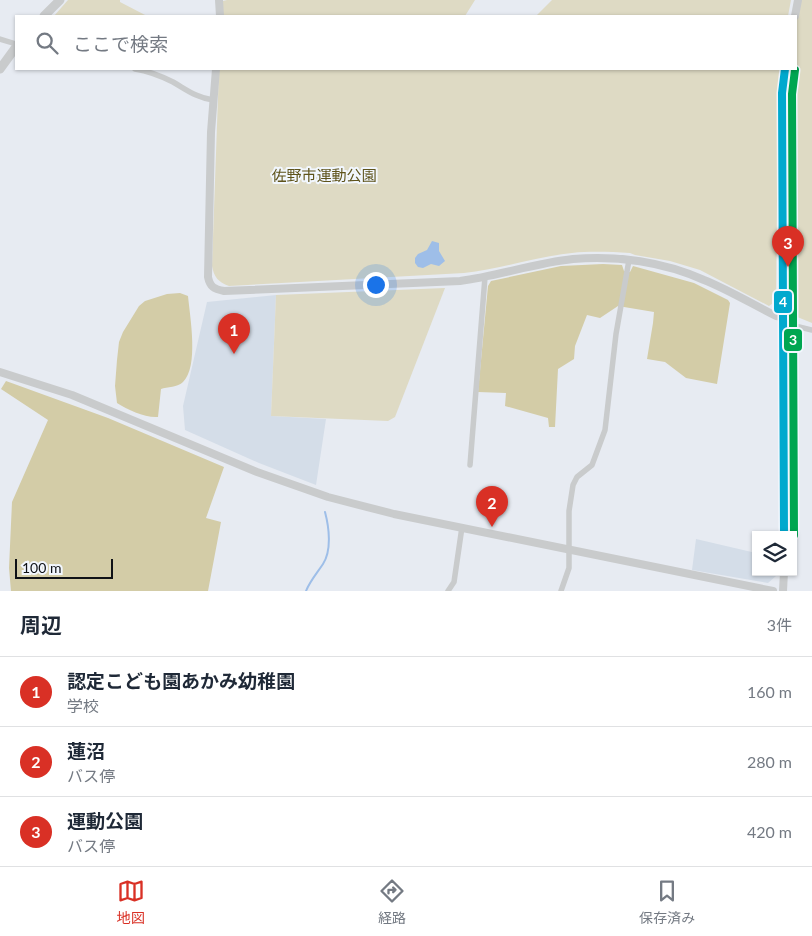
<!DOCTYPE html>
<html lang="ja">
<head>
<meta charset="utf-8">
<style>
	:root { --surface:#fff; --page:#f6f6f7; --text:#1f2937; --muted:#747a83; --line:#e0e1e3; --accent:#d93025 }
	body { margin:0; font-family:Lato,"Noto Sans JP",sans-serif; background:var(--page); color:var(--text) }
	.controls { position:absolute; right:15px; bottom:15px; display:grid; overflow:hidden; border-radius:0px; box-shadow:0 1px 4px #0004 }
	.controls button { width:45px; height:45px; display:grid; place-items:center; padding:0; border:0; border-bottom:1px solid var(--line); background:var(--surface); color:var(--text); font:25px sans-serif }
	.scale { position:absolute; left:15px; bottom:12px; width:98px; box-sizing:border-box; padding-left:5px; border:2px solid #0f1216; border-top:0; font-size:14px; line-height:18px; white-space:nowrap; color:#0f1216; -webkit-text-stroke:4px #f2f7fe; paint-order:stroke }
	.you { position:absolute; left:375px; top:284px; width:18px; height:18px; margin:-12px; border:4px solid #fff; border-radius:50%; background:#1a73e8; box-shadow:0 0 0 8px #1a73e833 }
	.badge { display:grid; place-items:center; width:32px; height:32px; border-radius:50%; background:var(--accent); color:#fff; font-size:16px; font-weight:700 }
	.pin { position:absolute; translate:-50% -41px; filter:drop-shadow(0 1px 2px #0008) }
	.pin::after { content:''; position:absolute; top:26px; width:18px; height:15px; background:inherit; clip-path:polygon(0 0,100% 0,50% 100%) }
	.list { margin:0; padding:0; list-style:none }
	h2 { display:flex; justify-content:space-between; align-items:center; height:65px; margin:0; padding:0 20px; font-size:21px }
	h2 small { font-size:16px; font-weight:400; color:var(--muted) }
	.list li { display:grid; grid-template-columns:32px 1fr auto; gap:15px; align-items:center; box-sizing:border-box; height:70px; padding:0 20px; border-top:1px solid var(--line) }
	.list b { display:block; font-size:19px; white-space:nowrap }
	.list p { margin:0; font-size:16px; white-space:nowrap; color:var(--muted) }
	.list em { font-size:16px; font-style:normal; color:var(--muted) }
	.icon { flex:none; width:28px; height:28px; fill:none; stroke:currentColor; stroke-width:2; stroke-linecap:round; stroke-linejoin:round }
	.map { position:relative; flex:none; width:812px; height:591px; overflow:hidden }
	.search { position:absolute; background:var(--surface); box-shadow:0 1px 4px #0004; left:15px; right:15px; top:15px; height:55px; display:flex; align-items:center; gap:12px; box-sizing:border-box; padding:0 18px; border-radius:0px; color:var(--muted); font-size:19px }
	.sheet { height:275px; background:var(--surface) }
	nav { display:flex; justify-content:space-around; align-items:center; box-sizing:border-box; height:70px; border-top:1px solid var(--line); background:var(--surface); font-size:14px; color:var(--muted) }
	nav a { display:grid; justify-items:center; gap:2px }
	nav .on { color:var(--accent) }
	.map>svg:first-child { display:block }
	.built { fill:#d4dde8 }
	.green { fill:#dedac4 }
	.forest { fill:#d3cca7 }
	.water { fill:#9ebee8 }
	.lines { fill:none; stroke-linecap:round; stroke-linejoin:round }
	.stream { stroke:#9ebee8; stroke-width:2 }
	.minor { stroke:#c9cbcc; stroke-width:5.5 }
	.tertiary { stroke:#c9cbcc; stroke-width:8 }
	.secondary { stroke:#c9cbcc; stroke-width:9 }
	.bus-1-casing { stroke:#f2f7fe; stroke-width:11 }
	.bus-2-casing { stroke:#f2f7fe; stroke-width:11 }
	.bus-1 { stroke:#00a9ce; stroke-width:8 }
	.bus-2 { stroke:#00a651; stroke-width:8 }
	.labels { text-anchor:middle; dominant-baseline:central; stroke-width:4; stroke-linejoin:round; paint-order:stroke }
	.park-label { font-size:15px; fill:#5e531b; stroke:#f2f7fe }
	.line-badge { stroke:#f2f7fe; stroke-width:2 }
	.badge-label { font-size:14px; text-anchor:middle; font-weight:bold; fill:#fff }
</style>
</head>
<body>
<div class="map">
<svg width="812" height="591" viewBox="0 0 812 591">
	<rect width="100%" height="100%" fill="#e7ebf2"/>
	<g class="built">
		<polygon points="276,295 271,416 326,419 316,485 259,463 185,430 183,406 207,302"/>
		<polygon points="696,539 756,553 756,572 776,572 776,576 768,583 692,570"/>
	</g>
	<g class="green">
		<polygon points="68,0 120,0 120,2 147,16 54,16"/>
		<polygon points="227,0 475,0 465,16 223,16 223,1"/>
		<polygon points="552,0 791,0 788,16 536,16"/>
		<polygon points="801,0 812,0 812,323 790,314 787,309 786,104 788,69 796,69 796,23"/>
		<path d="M219,69h561l-2,31 -2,201 -7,5 -69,-36 -30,-9 -35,-6 -5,-2c-19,-1 -39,-2 -58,0 -37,4 -72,16 -108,20l-235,13c-11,-4 -15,-9 -17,-20z"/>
		<polygon points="445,288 395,417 388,421 271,416 276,295"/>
	</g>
	<g class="forest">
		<polygon points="603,264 622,265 624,271 630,272 633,266 694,283 728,300 730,303 717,384 686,378 665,362 647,359 653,323 654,312 618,306 600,318 587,315 575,346 574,359 558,369 555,427 549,427 548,418 505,406 506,393 478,392 488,286 491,281 561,266"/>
		<path d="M180,293l8,3c2,21 11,71 -5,86 -5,5 -16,5 -22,7l-3,28c-13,1 -30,-7 -41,-14l-2,-17 2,-26 2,-18 4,-10 16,-26 6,-5 22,-7z"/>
		<polygon points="6,381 108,418 224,467 206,518 221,522 208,591 11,591 9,568 12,502 48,420 1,389"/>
	</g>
	<polygon class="water" points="432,241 439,243 439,251 445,261 439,266 431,264 423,268 418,267 415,263 415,258 418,254 427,250"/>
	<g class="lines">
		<path class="stream" d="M306,591c4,-10 11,-18 17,-27 9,-14 6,-37 2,-52"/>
		<g class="minor">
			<polyline points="0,39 16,44"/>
			<path d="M135,69c13,2 26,7 38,13 14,8 24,16 40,18"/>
			<polyline points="783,323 812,330"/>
			<polyline points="470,465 485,277"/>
			<polyline points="448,591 454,582 462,527"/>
			<polyline points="561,591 569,568 569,511 573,485 577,477 592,465 605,430 616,334 629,260"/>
		</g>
		<g class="tertiary">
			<polyline points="219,0 220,16"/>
			<polyline points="795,16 798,0"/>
			<path d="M216,69l-5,63 -3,145c2,10 6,12 16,14l236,-10c38,-5 75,-18 113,-22 44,-4 91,3 131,21 25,10 48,24 72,36l7,1"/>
			<polyline points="0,372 72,395 257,472 328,497 394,514 773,591"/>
			<polyline points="784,535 782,93 785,69"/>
			<polyline points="783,591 784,572"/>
		</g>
		<g class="secondary">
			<polyline points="44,16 60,0"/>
			<polyline points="0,69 16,47"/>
		</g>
		<defs>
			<polyline id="bus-1" points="784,535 782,93 785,69"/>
			<polyline id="bus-2" points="794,535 792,94 795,70"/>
		</defs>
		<use href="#bus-1" class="bus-1-casing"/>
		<use href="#bus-2" class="bus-2-casing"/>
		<use href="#bus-1" class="bus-1"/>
		<use href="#bus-2" class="bus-2"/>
	</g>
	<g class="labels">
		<g class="park-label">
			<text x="324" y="175">佐野市運動公園</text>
		</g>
	</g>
	<g class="line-badge">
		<rect x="773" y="290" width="20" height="24" rx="5" fill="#00a9ce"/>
		<rect x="783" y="328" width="20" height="24" rx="5" fill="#00a651"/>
	</g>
	<g class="badge-label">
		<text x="783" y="307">4</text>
		<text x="793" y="345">3</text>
	</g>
</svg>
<div class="controls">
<button><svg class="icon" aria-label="layers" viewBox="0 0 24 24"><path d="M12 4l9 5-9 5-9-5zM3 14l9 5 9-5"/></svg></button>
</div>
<div class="scale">100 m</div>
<div class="you"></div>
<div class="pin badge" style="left:234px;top:354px">1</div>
<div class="pin badge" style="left:492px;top:527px">2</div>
<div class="pin badge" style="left:788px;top:267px">3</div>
<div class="search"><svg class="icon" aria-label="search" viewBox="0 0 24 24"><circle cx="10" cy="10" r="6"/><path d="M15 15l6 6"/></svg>ここで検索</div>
</div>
<section class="sheet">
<h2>周辺<small>3件</small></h2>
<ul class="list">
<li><span class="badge">1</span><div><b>認定こども園あかみ幼稚園</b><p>学校</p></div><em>160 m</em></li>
<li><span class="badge">2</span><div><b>蓮沼</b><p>バス停</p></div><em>280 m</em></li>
<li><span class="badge">3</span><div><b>運動公園</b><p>バス停</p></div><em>420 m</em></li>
</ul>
</section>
<nav>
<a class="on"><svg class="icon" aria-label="map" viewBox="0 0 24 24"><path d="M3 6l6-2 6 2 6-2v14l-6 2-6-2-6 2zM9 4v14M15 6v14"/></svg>地図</a>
<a><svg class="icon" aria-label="directions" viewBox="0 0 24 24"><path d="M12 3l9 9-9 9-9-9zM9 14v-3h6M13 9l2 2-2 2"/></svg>経路</a>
<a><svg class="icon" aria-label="saved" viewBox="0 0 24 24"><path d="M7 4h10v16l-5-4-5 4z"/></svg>保存済み</a>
</nav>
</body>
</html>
